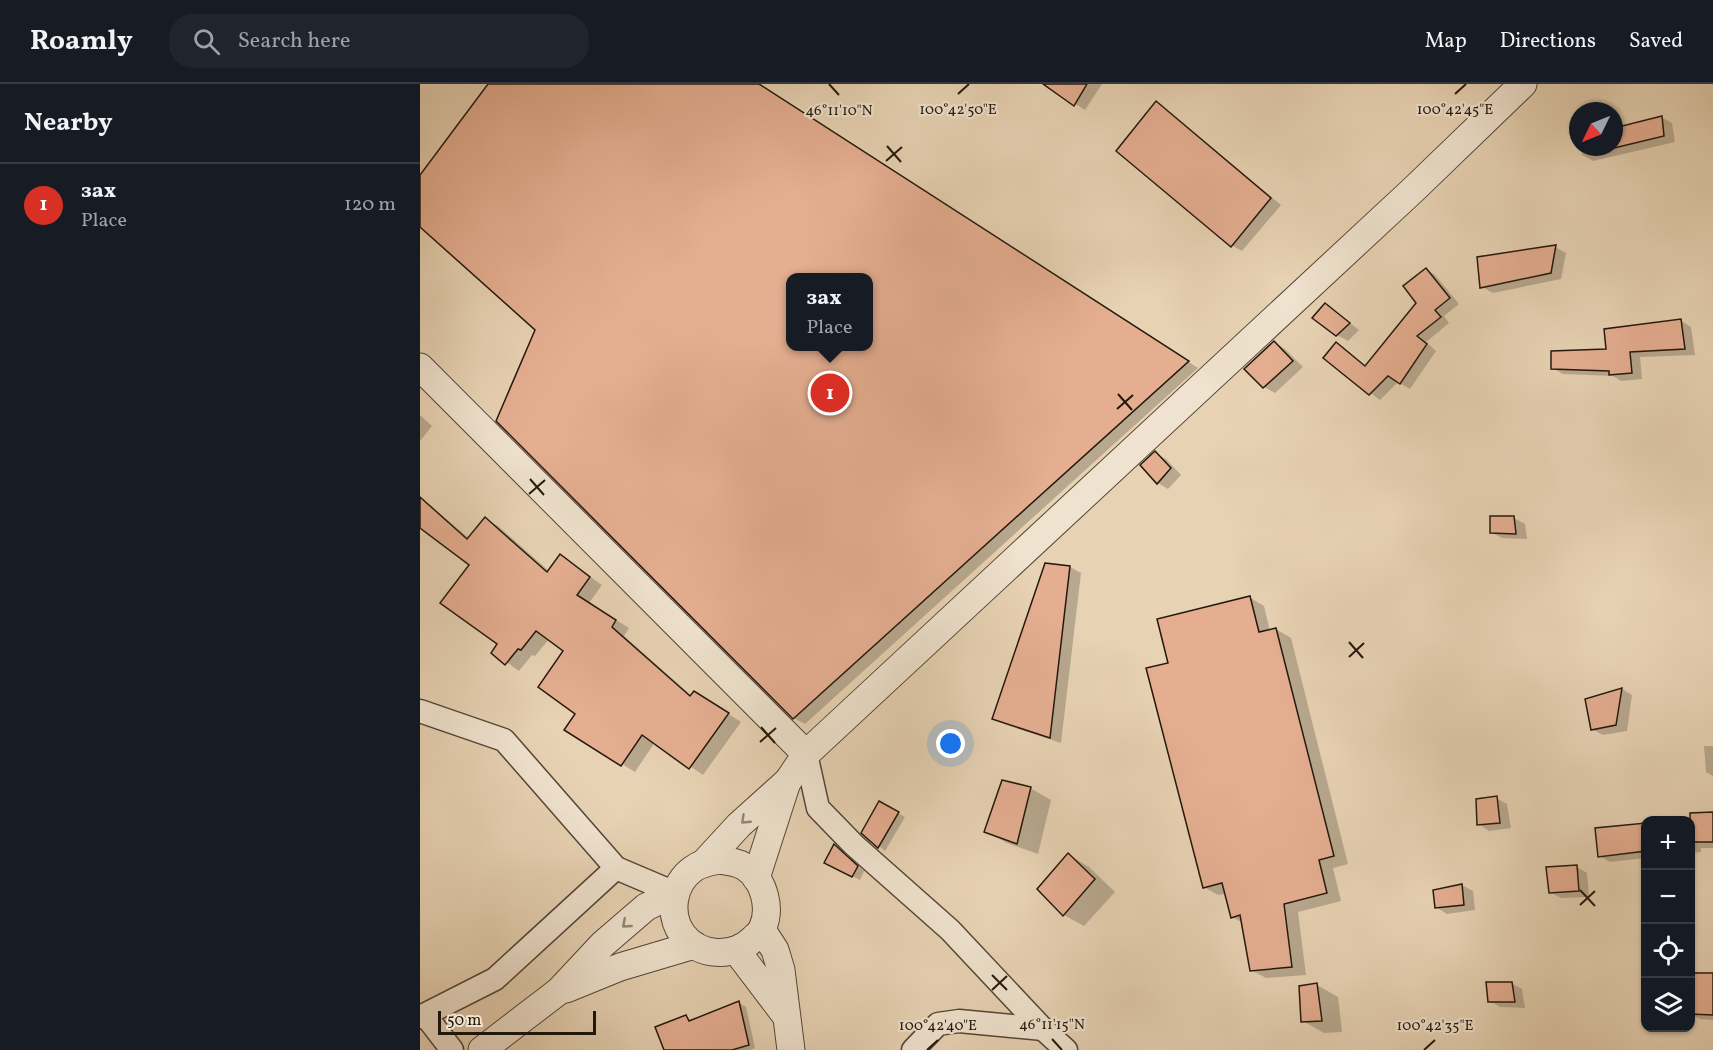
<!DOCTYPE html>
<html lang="en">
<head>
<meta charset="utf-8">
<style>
	:root { --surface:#171b24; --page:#20242c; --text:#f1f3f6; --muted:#9ea1a6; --line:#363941; --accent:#d93025 }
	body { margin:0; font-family:Vollkorn,serif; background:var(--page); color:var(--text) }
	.controls { position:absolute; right:18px; bottom:18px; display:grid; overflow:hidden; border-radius:12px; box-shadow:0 2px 4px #0004 }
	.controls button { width:54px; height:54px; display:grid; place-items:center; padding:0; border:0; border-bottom:2px solid var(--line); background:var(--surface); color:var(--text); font:30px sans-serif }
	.compass { position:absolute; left:1149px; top:18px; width:54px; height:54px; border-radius:50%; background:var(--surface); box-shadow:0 2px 4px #0004; rotate:227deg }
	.scale { position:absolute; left:18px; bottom:15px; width:158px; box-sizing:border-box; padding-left:6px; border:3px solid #23180c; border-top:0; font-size:16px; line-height:21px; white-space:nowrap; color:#23180c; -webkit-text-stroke:4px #efe2ce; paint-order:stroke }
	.you { position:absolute; left:531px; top:660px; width:21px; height:21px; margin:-15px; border:4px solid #fff; border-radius:50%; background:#1a73e8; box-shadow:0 0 0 9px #1a73e833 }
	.badge { display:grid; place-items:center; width:39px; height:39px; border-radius:50%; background:var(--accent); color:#fff; font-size:20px; font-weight:700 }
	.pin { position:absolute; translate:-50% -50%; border:3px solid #fff; box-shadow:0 2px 6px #0006 }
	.popup { position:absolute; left:366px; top:189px; width:87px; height:78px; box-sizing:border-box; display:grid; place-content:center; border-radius:12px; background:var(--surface); filter:drop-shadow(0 2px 4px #0005); font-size:20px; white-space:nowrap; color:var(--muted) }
	.popup b { font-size:22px; color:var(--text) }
	.popup::after { content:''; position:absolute; left:50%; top:100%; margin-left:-12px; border:12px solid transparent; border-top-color:var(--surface) }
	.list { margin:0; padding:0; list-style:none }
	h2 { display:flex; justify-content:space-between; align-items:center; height:78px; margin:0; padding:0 24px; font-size:26px }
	h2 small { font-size:20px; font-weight:400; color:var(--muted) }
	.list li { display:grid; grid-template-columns:39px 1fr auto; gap:18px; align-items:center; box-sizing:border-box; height:84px; padding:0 24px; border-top:2px solid var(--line) }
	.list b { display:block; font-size:22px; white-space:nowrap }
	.list p { margin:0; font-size:20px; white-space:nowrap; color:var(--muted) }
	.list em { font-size:20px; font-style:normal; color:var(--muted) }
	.icon { flex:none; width:33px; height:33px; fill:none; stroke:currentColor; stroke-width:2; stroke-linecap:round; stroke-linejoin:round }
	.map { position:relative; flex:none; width:1293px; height:966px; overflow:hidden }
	header { display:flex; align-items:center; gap:36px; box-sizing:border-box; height:84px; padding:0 30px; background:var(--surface); border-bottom:2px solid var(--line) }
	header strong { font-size:28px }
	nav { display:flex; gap:33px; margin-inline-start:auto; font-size:21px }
	.search { width:420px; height:54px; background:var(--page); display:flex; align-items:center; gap:15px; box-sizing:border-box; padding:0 21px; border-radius:24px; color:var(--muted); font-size:22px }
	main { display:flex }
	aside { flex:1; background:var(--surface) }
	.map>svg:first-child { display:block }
	.shadow { fill:#0003; fill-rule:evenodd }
	.building { fill:#e5ae91; stroke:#23180c; stroke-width:1.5; fill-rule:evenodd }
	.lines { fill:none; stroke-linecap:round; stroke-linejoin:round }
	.minor-casing { stroke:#544636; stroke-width:25 }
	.tertiary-casing { stroke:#544636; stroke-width:29 }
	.minor { stroke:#efe2ce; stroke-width:22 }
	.tertiary { stroke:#efe2ce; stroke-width:27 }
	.oneway { stroke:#938777 }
	.ticks { fill:none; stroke:#23180c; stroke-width:2 }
	.ticks-label { font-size:15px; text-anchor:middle; fill:#23180c; stroke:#efe2ce; stroke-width:4.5; stroke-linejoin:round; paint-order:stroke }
</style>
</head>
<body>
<header>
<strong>Roamly</strong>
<div class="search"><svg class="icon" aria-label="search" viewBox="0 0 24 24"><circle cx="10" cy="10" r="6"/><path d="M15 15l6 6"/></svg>Search here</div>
<nav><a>Map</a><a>Directions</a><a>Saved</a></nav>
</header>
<main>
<aside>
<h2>Nearby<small></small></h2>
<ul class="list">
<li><span class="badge">1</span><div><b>зах</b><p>Place</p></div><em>120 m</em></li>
</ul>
</aside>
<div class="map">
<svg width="1293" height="966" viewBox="0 0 1293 966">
	<rect width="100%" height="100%" fill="#e7d2b3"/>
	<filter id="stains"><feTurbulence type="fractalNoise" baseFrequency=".00333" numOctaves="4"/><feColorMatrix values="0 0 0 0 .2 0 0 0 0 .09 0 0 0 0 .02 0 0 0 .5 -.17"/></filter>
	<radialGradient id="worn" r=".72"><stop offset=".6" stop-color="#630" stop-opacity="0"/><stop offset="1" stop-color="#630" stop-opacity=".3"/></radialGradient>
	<g class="shadow">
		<path d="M69,0h268l441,284 -393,356 -11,-6 -297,-298 39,-91 -116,-104v-48zM371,194h78v68h-78z"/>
		<polygon points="625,0 682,0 665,26"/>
		<polygon points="737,19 747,26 861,121 822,167 811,161"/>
		<polygon points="1241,33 1252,39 1255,58 1173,77 1162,71 1160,63 1194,63 1194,45"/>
		<polygon points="1135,163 1146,169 1141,195 1073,209 1062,203"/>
		<polygon points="1006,185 1015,191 1039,220 1024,232 1029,239 1006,258 1016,267 990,305 978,298 960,316 905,274 917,260 946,283 998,219"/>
		<polygon points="906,221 939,246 928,257 917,251"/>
		<polygon points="1260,236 1271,243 1275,271 1220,273 1222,295 1201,297 1193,292 1143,290 1133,284 1188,266"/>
		<polygon points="854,258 865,265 883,283 855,309 844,303"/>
		<polygon points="0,331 12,342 0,357"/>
		<polygon points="735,369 746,375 761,391 748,405 738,399"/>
		<polygon points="0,413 50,455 65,435 78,442 129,487 141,472 182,501 169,519 209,544 204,552 272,612 287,616 321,638 283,691 235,658 215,688 202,680 157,629 145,567 129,555 115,572 112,571 99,587 73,568 79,559 51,481 0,442"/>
		<polygon points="1094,434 1105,440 1107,455 1082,454 1071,448"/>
		<polygon points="650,483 661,489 641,659 584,640 574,634"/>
		<polygon points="829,513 844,522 850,547 856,545 871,554 928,780 913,784 921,817 878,828 886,891 846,894 831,886 823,839 812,833 806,810 798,811 784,803 750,580"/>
		<polygon points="1202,605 1212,611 1207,647 1183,651 1172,645"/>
		<polygon points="1284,662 1293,662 1293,692 1286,688"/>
		<polygon points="610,704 631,716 618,770 587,759 566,747"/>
		<polygon points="1076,714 1087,720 1091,744 1069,747 1059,740"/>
		<polygon points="460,719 485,733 465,767 443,748"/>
		<polygon points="1293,729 1293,764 1281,764 1281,768 1270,769 1270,736 1268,736 1290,734"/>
		<polygon points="1226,741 1226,774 1190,778 1179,772"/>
		<polygon points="415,762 444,787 440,796 406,778"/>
		<polygon points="649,771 669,783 695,808 664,842 644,831"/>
		<polygon points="1157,783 1167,789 1169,813 1141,814 1130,808"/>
		<polygon points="1042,801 1053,807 1055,826 1027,830 1016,823"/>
		<polygon points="1293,890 1293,936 1280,935 1270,930"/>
		<polygon points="1091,899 1102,905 1105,924 1080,923 1070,917"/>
		<polygon points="897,901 918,913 922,948 904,949 883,937"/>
		<polygon points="319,919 326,923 335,964 330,966 245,966 266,933 273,937"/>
	</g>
	<g class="building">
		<path d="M68,0h271l430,277 -396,358 -297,-298 39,-91 -115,-103v-52zM371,194h78v68h-78z"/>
		<polygon points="623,0 667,0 654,22"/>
		<polygon points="736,17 851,114 811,163 696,67"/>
		<polygon points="1242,32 1244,52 1194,64 1194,44"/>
		<polygon points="1136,161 1131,189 1060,204 1057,173"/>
		<polygon points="1006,184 1030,214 1015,226 1021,233 997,252 1007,260 980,300 968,292 949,311 903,274 916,258 945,282 996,219 983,202"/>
		<polygon points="905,219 930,239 916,252 892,234"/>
		<polygon points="1261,235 1265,265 1210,268 1212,289 1189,291 1189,287 1131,285 1131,267 1186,265 1184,245"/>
		<polygon points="854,257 873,277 843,304 824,285"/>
		<polygon points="735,367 751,384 737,400 720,381"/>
		<polygon points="0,413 47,455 65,433 127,488 140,470 170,493 157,511 196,536 192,543 270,612 274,607 309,629 269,685 222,651 201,682 144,646 155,630 118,603 143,567 116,547 101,566 98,565 85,581 71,569 77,560 20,519 49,481 0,444"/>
		<polygon points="1070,432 1094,432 1096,450 1070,449"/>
		<polygon points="625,479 650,482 630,654 572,635"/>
		<polygon points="830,512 839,548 856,544 914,772 899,776 907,809 864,820 872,883 830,887 820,831 811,834 802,799 783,804 726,584 748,579 737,535"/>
		<polygon points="1202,604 1196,641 1171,646 1165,615"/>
		<polygon points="582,696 611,703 597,760 564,748"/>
		<polygon points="1077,712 1080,739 1057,741 1056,715"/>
		<polygon points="459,717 479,728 458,764 441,749"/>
		<polygon points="1293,728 1293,758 1270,758 1270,729"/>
		<polygon points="1226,739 1226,767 1178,773 1175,744"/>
		<polygon points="414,760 438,782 432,793 404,779"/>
		<polygon points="648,769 675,795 643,832 617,805"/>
		<polygon points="1157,781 1159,807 1129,809 1126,783"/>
		<polygon points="1042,800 1044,821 1015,824 1013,806"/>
		<polygon points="1270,889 1293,889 1293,931 1270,930"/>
		<polygon points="1066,898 1092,898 1095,918 1068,918"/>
		<polygon points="897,899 902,937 881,938 879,902"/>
		<polygon points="319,917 329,961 312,966 244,966 235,943 266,931 269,937"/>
	</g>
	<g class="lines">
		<defs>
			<g id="minor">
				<polyline points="0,627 84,656 196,784 255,809"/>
				<polyline points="386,670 398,724 434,761 530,846 623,945 646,966"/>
				<polyline points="5,931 32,966"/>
				<polyline points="0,933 75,895 196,784"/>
				<polyline points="493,966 518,940 539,937 623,945"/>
			</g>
			<g id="tertiary">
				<polyline points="0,283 386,670"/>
				<path d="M299,776c9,1 18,2 26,7 19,12 27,42 17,62 -2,4 -6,7 -9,10 -20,19 -53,18 -70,-4 -15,-20 -11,-51 10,-66 8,-6 16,-7 26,-9z"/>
				<polyline points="284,779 319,741 368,697 386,670 993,106 1103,0"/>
				<polyline points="336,794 367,698"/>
				<polyline points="342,846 355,866 361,886 371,966"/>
				<polyline points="316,866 366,932"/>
				<polyline points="146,905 200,883 274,861"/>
				<polyline points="62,966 139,907 183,860 226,823 255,809"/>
			</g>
		</defs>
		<use href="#minor" class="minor-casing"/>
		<use href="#tertiary" class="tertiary-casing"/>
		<use href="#minor" class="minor"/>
		<use href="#tertiary" class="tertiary"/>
	</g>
	<defs><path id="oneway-chevron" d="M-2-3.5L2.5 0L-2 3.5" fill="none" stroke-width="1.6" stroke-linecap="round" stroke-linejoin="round" transform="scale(1.5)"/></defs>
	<g class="oneway">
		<use href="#oneway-chevron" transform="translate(325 736) rotate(137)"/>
		<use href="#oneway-chevron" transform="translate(206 840) rotate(139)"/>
	</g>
	<path class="ticks" d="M409,0l10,11M538,10l11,-10M1035,10l11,-10M467,62l14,16M466,77l16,-14M698,310l14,16M697,325l16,-14M110,395l14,16M109,410l16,-14M929,558l14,16M929,573l15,-14M341,643l14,16M340,658l16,-14M1160,806l15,16M1160,821l15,-14M572,891l15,15M572,906l15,-14M632,955l10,11M507,966l11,-10M1004,966l11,-10"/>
	<g class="ticks-label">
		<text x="538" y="30">100°42'50"E</text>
		<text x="1035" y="30">100°42'45"E</text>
		<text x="419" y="31">46°11'10"N</text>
		<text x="632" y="945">46°11'15"N</text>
		<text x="518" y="946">100°42'40"E</text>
		<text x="1015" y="946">100°42'35"E</text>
	</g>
	<rect width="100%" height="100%" filter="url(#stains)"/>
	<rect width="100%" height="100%" fill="url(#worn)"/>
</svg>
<div class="controls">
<button>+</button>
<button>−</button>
<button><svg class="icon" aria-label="locate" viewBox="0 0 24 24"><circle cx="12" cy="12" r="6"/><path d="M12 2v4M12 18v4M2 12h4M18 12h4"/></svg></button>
<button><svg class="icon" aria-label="layers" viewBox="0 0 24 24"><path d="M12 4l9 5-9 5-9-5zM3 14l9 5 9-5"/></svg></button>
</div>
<svg class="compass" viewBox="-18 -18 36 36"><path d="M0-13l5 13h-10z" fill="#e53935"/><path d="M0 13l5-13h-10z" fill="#9ea1a6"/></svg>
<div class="scale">50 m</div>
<div class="you"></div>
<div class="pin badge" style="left:410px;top:309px">1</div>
<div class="popup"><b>зах</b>Place</div>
</div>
</main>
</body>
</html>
